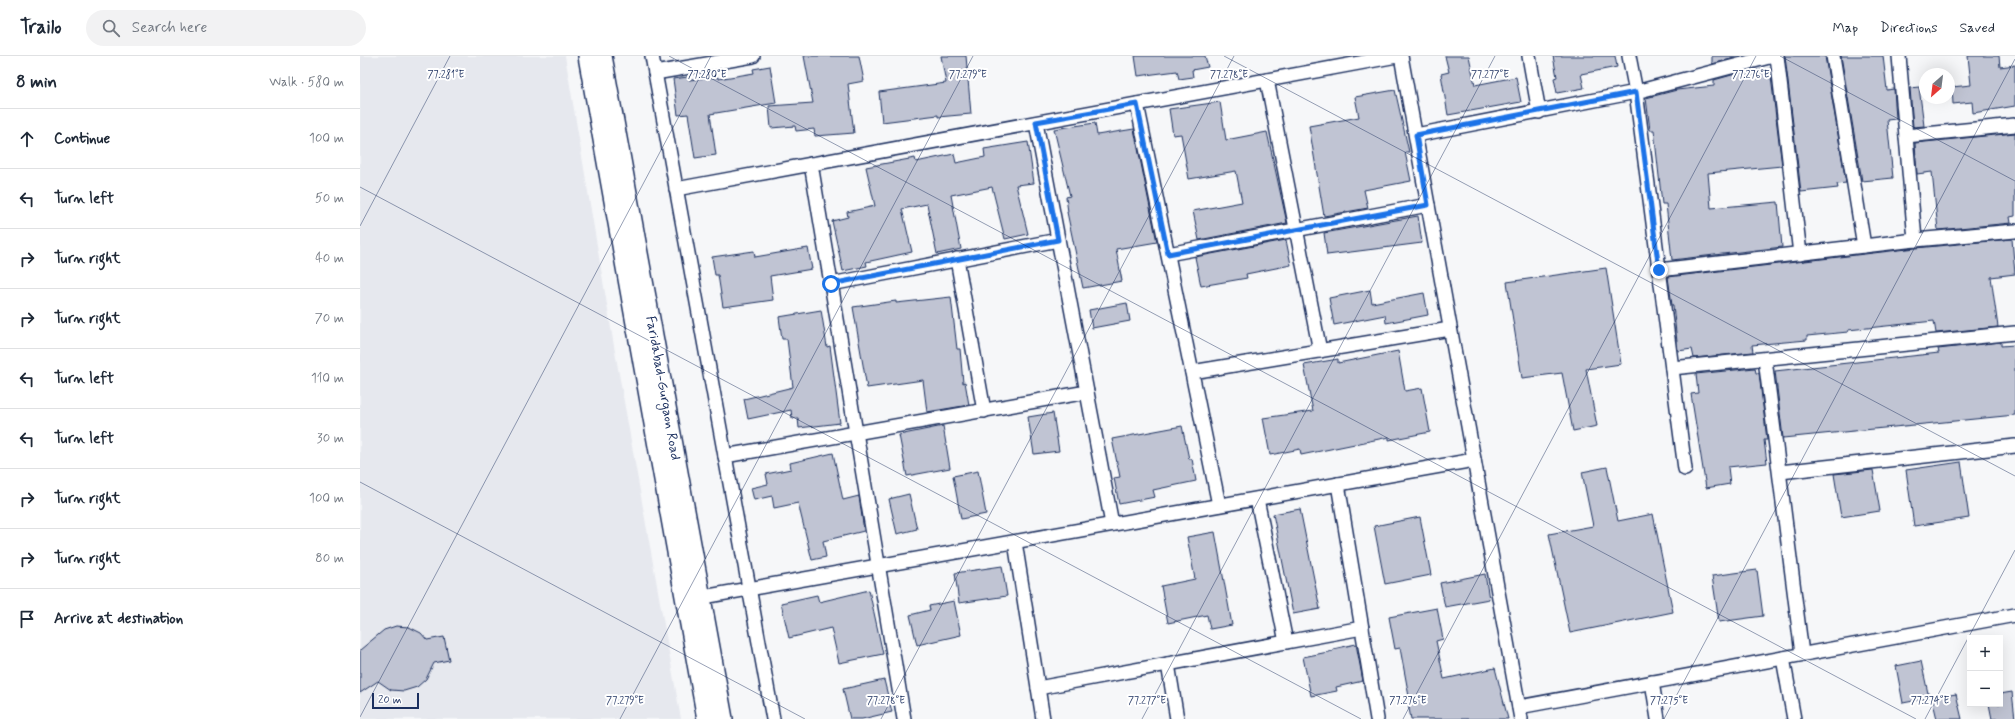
<!DOCTYPE html>
<html lang="en">
<head>
<meta charset="utf-8">
<style>
	:root { --surface:#fff; --page:#f2f2f3; --text:#1f2937; --muted:#747a83; --line:#e0e1e3 }
	body { margin:0; font-family:Mynerve,sans-serif; background:var(--page); color:var(--text) }
	.controls { position:absolute; right:12px; bottom:12px; display:grid; overflow:hidden; border-radius:0px; box-shadow:0 4px 16px #0002 }
	.controls button { width:36px; height:36px; display:grid; place-items:center; padding:0; border:0; border-bottom:1px solid var(--line); background:var(--surface); color:var(--text); font:20px sans-serif }
	.compass { position:absolute; left:1559px; top:12px; width:36px; height:36px; border-radius:50%; background:var(--surface); box-shadow:0 4px 16px #0002; rotate:208deg }
	.scale { position:absolute; left:12px; bottom:10px; width:47px; box-sizing:border-box; padding-left:4px; border:2px solid #1b2f5e; border-top:0; font-size:11px; line-height:14px; white-space:nowrap; color:#1b2f5e; -webkit-text-stroke:3px #fff; paint-order:stroke }
	.stop { position:absolute; width:12px; height:12px; margin:-9px; border:3px solid #1a73e8; border-radius:50%; background:#fff }
	.stop.end { background:#1a73e8; border-color:#fff; box-shadow:0 1px 4px #0008 }
	.list { margin:0; padding:0; list-style:none }
	h2 { display:flex; justify-content:space-between; align-items:center; height:52px; margin:0; padding:0 16px; font-size:17px }
	h2 small { font-size:13px; font-weight:400; color:var(--muted) }
	.list li { display:grid; grid-template-columns:26px 1fr auto; gap:12px; align-items:center; box-sizing:border-box; height:60px; padding:0 16px; border-top:1px solid var(--line) }
	.list b { display:block; font-size:15px; white-space:nowrap }
	.list em { font-size:13px; font-style:normal; color:var(--muted) }
	.icon { flex:none; width:22px; height:22px; fill:none; stroke:currentColor; stroke-width:2; stroke-linecap:round; stroke-linejoin:round }
	.map { position:relative; flex:none; width:1655px; height:663px; overflow:hidden }
	header { display:flex; align-items:center; gap:24px; box-sizing:border-box; height:56px; padding:0 20px; background:var(--surface); border-bottom:1px solid var(--line) }
	header strong { font-size:19px }
	nav { display:flex; gap:22px; margin-inline-start:auto; font-size:14px }
	.search { width:280px; height:36px; background:var(--page); display:flex; align-items:center; gap:10px; box-sizing:border-box; padding:0 14px; border-radius:22px; color:var(--muted); font-size:15px }
	main { display:flex }
	aside { flex:1; background:var(--surface) }
	.map>svg:first-child { display:block }
	.built { fill:#e6e8ee }
	.building { fill:#c0c4d3; stroke:#1b2f5e }
	.lines { fill:none; stroke-linecap:round; stroke-linejoin:round }
	.street-casing { stroke:#1b2f5e; stroke-width:16 }
	.secondary-casing { stroke:#1b2f5e; stroke-width:22 }
	.street { stroke:#fff; stroke-width:13 }
	.secondary { stroke:#fff; stroke-width:19 }
	.route { stroke:#1a73e8; stroke-width:5 }
	.ticks { fill:none; stroke:#1b2f5e; stroke-width:1; stroke-opacity:0.45 }
	.labels { text-anchor:middle; dominant-baseline:central; stroke-width:4; stroke-linejoin:round; paint-order:stroke }
	.street-label { font-size:14px; fill:#1b2f5e; stroke:#fff }
	.ticks-label { font-size:10px; text-anchor:middle; fill:#1b2f5e; stroke:#fff; stroke-width:4; stroke-linejoin:round; paint-order:stroke }
</style>
</head>
<body>
<header>
<strong>Trailo</strong>
<div class="search"><svg class="icon" aria-label="search" viewBox="0 0 24 24"><circle cx="10" cy="10" r="6"/><path d="M15 15l6 6"/></svg>Search here</div>
<nav><a>Map</a><a>Directions</a><a>Saved</a></nav>
</header>
<main>
<aside>
<h2>8 min<small>Walk · 580 m</small></h2>
<ul class="list">
<li><svg class="icon" aria-label="ahead" viewBox="0 0 24 24"><path d="M12 20V5M6 11l6-6 6 6"/></svg><div><b>Continue</b></div><em>100 m</em></li>
<li><svg class="icon" aria-label="left" viewBox="0 0 24 24"><path d="M17 20v-9H6M10 6l-5 5 5 5"/></svg><div><b>Turn left</b></div><em>50 m</em></li>
<li><svg class="icon" aria-label="right" viewBox="0 0 24 24"><path d="M7 20v-9h11M14 6l5 5-5 5"/></svg><div><b>Turn right</b></div><em>40 m</em></li>
<li><svg class="icon" aria-label="right" viewBox="0 0 24 24"><path d="M7 20v-9h11M14 6l5 5-5 5"/></svg><div><b>Turn right</b></div><em>70 m</em></li>
<li><svg class="icon" aria-label="left" viewBox="0 0 24 24"><path d="M17 20v-9H6M10 6l-5 5 5 5"/></svg><div><b>Turn left</b></div><em>110 m</em></li>
<li><svg class="icon" aria-label="left" viewBox="0 0 24 24"><path d="M17 20v-9H6M10 6l-5 5 5 5"/></svg><div><b>Turn left</b></div><em>30 m</em></li>
<li><svg class="icon" aria-label="right" viewBox="0 0 24 24"><path d="M7 20v-9h11M14 6l5 5-5 5"/></svg><div><b>Turn right</b></div><em>100 m</em></li>
<li><svg class="icon" aria-label="right" viewBox="0 0 24 24"><path d="M7 20v-9h11M14 6l5 5-5 5"/></svg><div><b>Turn right</b></div><em>80 m</em></li>
<li><svg class="icon" aria-label="arrive" viewBox="0 0 24 24"><path d="M6 21V4h12l-3 4 3 4H6"/></svg><div><b>Arrive at destination</b></div></li>
</ul>
</aside>
<div class="map">
<svg width="1655" height="663" viewBox="0 0 1655 663">
	<rect width="100%" height="100%" fill="#f6f7f9"/>
	<filter id="ink" filterUnits="userSpaceOnUse"><feTurbulence type="fractalNoise" baseFrequency=".025" numOctaves="2"/><feDisplacementMap in="SourceGraphic" scale="8" xChannelSelector="R" yChannelSelector="G"/><feConvolveMatrix kernelMatrix="1 2 1 2 8 2 1 2 1" color-interpolation-filters="sRGB"/></filter>
	<g filter="url(#ink)">
		<polygon class="built" points="0,0 205,0 254,290 321,663 0,663"/>
		<g class="building">
			<polygon points="444,0 499,0 504,25 488,28 494,77 455,80 454,73 436,75 435,70 411,72 409,50 453,47"/>
			<polygon points="581,0 606,0 611,58 578,61 578,59 522,66 519,36 586,27"/>
			<polygon points="775,0 845,0 848,11 832,14 833,21 819,23 817,15 778,20"/>
			<polygon points="1085,0 1109,0 1115,29 1156,21 1161,46 1088,59 1081,18 1089,16"/>
			<polygon points="1193,0 1255,0 1257,11 1221,18 1224,32 1197,37 1194,22 1197,21"/>
			<polygon points="1352,0 1382,0 1352,8"/>
			<polygon points="1425,0 1465,0 1486,127 1477,128 1478,132 1441,136"/>
			<polygon points="1481,0 1523,0 1527,34 1534,33 1536,63 1527,64 1533,122 1502,125"/>
			<polygon points="1608,0 1639,0 1640,11 1655,9 1655,50 1613,57 1612,46 1593,48 1592,31 1611,29"/>
			<polygon points="410,10 416,47 350,58 356,99 335,102 328,58 318,59 313,23 328,21 329,24 358,21 358,23 394,17 393,13"/>
			<polygon points="1410,13 1422,110 1348,117 1351,152 1418,146 1422,191 1312,204 1306,148 1302,148 1294,74 1290,74 1286,42 1317,34 1354,30 1354,24 1386,15"/>
			<polygon points="1559,31 1564,70 1553,71 1550,32"/>
			<polygon points="1035,34 1049,96 1045,96 1051,125 1004,134 1008,152 964,160 949,70 999,61 995,41"/>
			<polygon points="860,46 866,84 907,76 927,167 839,184 833,155 882,146 876,115 829,123 821,78 813,79 809,53"/>
			<polygon points="735,67 737,79 774,73 797,186 756,193 762,225 723,232 707,156 708,156 706,141 710,140 694,73"/>
			<polygon points="1655,77 1655,160 1650,161 1651,167 1578,174 1572,116 1557,118 1555,87"/>
			<polygon points="668,86 674,127 656,129 668,178 645,183 632,131 591,139 601,193 577,198 567,148 542,153 552,196 506,206 507,210 483,215 472,165 488,161 487,156 515,150 506,111 555,102 556,106 594,98 596,107 625,101 624,93"/>
			<polygon points="1058,160 1062,187 967,199 964,177"/>
			<polygon points="1652,183 1655,218 1631,221 1638,271 1576,277 1574,265 1488,274 1488,276 1447,280 1447,284 1392,289 1393,296 1334,302 1332,293 1318,295 1313,249 1312,249 1308,221 1556,192"/>
			<polygon points="926,184 931,209 886,218 887,222 841,230 835,201"/>
			<polygon points="448,192 452,213 410,220 413,244 363,251 358,219 355,219 352,201 394,195 395,201"/>
			<polygon points="1246,212 1261,308 1226,313 1237,370 1213,375 1202,317 1162,322 1147,226"/>
			<polygon points="1010,234 1012,247 1064,237 1068,259 1026,267 1025,259 974,269 969,242"/>
			<polygon points="591,241 597,293 600,293 603,327 605,326 609,349 567,356 563,324 507,332 493,251 536,245 536,247"/>
			<polygon points="767,247 770,265 732,272 729,254"/>
			<polygon points="461,254 467,291 470,290 480,367 439,372 438,362 432,362 431,354 388,363 384,343 433,331 427,283 422,283 419,261"/>
			<polygon points="1641,286 1641,290 1655,289 1655,359 1423,382 1415,315 1579,297 1578,293"/>
			<polygon points="1038,295 1045,335 1062,332 1070,376 1029,384 1029,381 941,399 940,393 910,399 903,362 953,355 944,309 978,303 978,307"/>
			<polygon points="1395,312 1396,317 1399,317 1407,384 1404,384 1407,407 1368,411 1370,428 1346,432 1331,338 1338,337 1336,318"/>
			<polygon points="693,357 699,395 674,398 668,361"/>
			<polygon points="583,370 590,412 547,420 539,379"/>
			<polygon points="822,370 829,403 832,403 836,425 793,434 795,441 759,448 754,422 760,421 752,383"/>
			<polygon points="473,397 483,444 499,440 504,475 463,485 466,501 452,504 438,447 414,452 412,440 394,444 391,432 408,428 406,418 431,413 430,407"/>
			<polygon points="1601,406 1609,462 1554,470 1546,414"/>
			<polygon points="1247,411 1258,465 1293,458 1313,556 1210,577 1189,478 1233,470 1222,416"/>
			<polygon points="1513,414 1520,455 1481,461 1474,418"/>
			<polygon points="618,415 626,458 601,463 593,420"/>
			<polygon points="549,438 557,473 537,478 529,443"/>
			<polygon points="940,453 960,553 933,558 913,458"/>
			<polygon points="1060,461 1071,519 1025,528 1014,470"/>
			<polygon points="855,476 872,569 850,573 847,559 808,567 801,530 835,523 827,481"/>
			<polygon points="642,510 647,540 599,547 595,517"/>
			<polygon points="1397,514 1403,560 1359,566 1352,520"/>
			<polygon points="1125,518 1129,543 1085,551 1080,527"/>
			<polygon points="509,534 523,598 479,607 471,572 429,582 421,547 457,539 459,546"/>
			<polygon points="594,545 601,579 557,589 550,559 570,554 569,550"/>
			<polygon points="1077,552 1083,583 1076,585 1084,623 1135,612 1148,663 1051,663 1048,647 1050,646 1040,592 1035,593 1029,561"/>
			<polygon points="36,570 49,571 61,577 67,584 84,581 89,604 74,607 66,623 57,631 44,635 31,634 18,625 0,637 0,594 24,574"/>
			<polygon points="996,588 1003,625 976,631 977,635 951,640 943,601 973,595 973,593"/>
			<polygon points="1561,605 1569,642 1543,647 1536,610"/>
			<polygon points="524,624 532,656 502,663 490,663 483,633"/>
			<polygon points="1652,636 1655,663 1632,663 1629,648 1640,648 1640,638"/>
			<polygon points="1596,638 1602,663 1577,663 1572,642"/>
		</g>
		<g class="lines">
			<defs>
				<g id="street">
					<polyline points="292,0 413,663"/>
					<polyline points="1041,0 1161,663"/>
					<polyline points="1169,0 1179,56"/>
					<polyline points="1269,0 1276,36 1325,413"/>
					<polyline points="1417,0 1440,198"/>
					<polyline points="1473,0 1504,190"/>
					<polyline points="1539,0 1555,184"/>
					<polyline points="295,17 393,0"/>
					<polyline points="907,24 960,295"/>
					<polyline points="777,48 859,449"/>
					<polyline points="676,67 752,468"/>
					<polyline points="1056,79 1276,36 1413,0"/>
					<polyline points="1546,80 1655,69"/>
					<polyline points="451,108 544,663"/>
					<polyline points="316,133 1037,0"/>
					<polyline points="808,198 1068,149"/>
					<polyline points="597,203 624,355"/>
					<polyline points="1299,214 1555,184 1655,175"/>
					<polyline points="471,228 698,184"/>
					<polyline points="1405,303 1442,598"/>
					<polyline points="1312,312 1655,277"/>
					<polyline points="832,316 1090,273"/>
					<polyline points="365,400 727,336"/>
					<polyline points="1420,416 1655,390"/>
					<polyline points="978,428 1017,663"/>
					<polyline points="897,443 926,586"/>
					<polyline points="655,486 683,663"/>
					<polyline points="332,543 1114,404"/>
					<polyline points="1423,602 1434,663"/>
					<polyline points="808,608 817,663"/>
					<polyline points="1292,626 1298,663"/>
					<polyline points="678,632 1002,572"/>
					<polyline points="1159,651 1655,559"/>
				</g>
				<g id="secondary">
					<polyline points="228,0 347,663"/>
					<polyline points="242,0 363,663"/>
				</g>
			</defs>
			<use href="#street" class="street-casing"/>
			<use href="#secondary" class="secondary-casing"/>
			<use href="#street" class="street"/>
			<use href="#secondary" class="secondary"/>
		</g>
	</g>
	<g class="lines" filter="url(#ink)">
		<polyline class="route" points="471,228 698,184 676,66 777,48 808,198 1068,149 1056,79 1276,36 1299,214"/>
	</g>
	<path class="ticks" d="M309,0l1247,663M864,0l791,420M1420,0l235,125M0,131l1001,532M0,170l90,-170M0,426l445,237M0,661l351,-661M260,663l353,-663M521,663l353,-663M782,663l353,-663M1043,663l353,-663M1304,663l351,-660M1565,663l90,-169"/>
	<g class="labels">
		<g class="street-label">
			<text transform="translate(303 332) rotate(80)">Faridabad-Gurgaon Road</text>
		</g>
	</g>
	<g class="ticks-label">
		<text x="86" y="22">77.281°E</text>
		<text x="347" y="22">77.280°E</text>
		<text x="608" y="22">77.279°E</text>
		<text x="869" y="22">77.278°E</text>
		<text x="1130" y="22">77.277°E</text>
		<text x="1391" y="22">77.276°E</text>
		<text x="265" y="648">77.279°E</text>
		<text x="526" y="648">77.278°E</text>
		<text x="787" y="648">77.277°E</text>
		<text x="1048" y="648">77.276°E</text>
		<text x="1309" y="648">77.275°E</text>
		<text x="1570" y="648">77.274°E</text>
	</g>
</svg>
<div class="controls">
<button>+</button>
<button>−</button>
</div>
<svg class="compass" viewBox="-18 -18 36 36"><path d="M0-13l5 13h-10z" fill="#e53935"/><path d="M0 13l5-13h-10z" fill="#747a83"/></svg>
<div class="scale">20 m</div>
<div class="stop" style="left:471px;top:228px"></div>
<div class="stop end" style="left:1299px;top:214px"></div>
</div>
</main>
</body>
</html>
